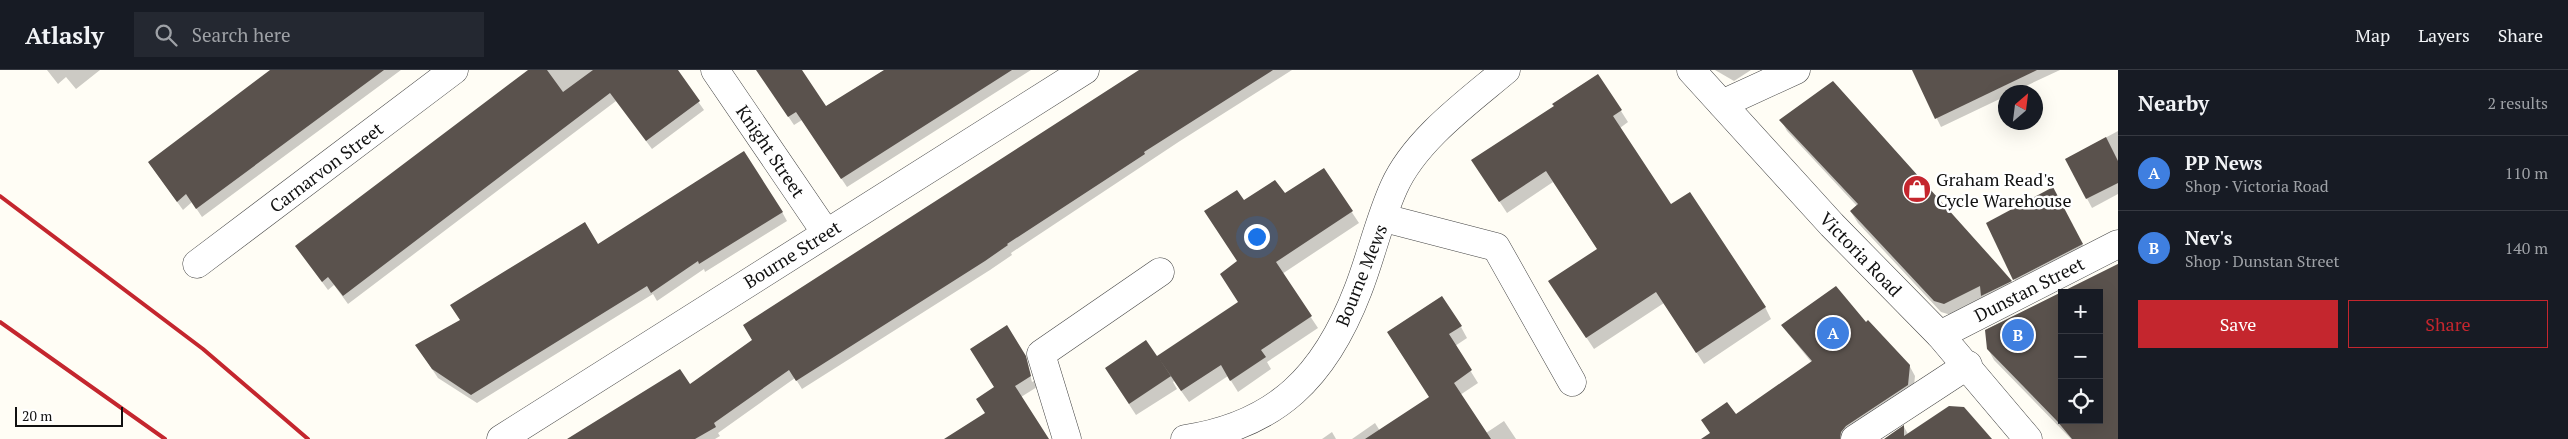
<!DOCTYPE html>
<html lang="en">
<head>
<meta charset="utf-8">
<style>
	:root { --surface:#171b24; --page:#242831; --text:#f1f3f6; --muted:#9ea1a6; --line:#363941; --accent:#c4262e }
	body { margin:0; font-family:"PT Serif",serif; background:var(--page); color:var(--text) }
	.controls { position:absolute; right:15px; bottom:15px; display:grid; overflow:hidden; border-radius:0px; box-shadow:0 5px 20px #0002 }
	.controls button { width:45px; height:45px; display:grid; place-items:center; padding:0; border:0; border-bottom:1px solid var(--line); background:var(--surface); color:var(--text); font:25px sans-serif }
	.compass { position:absolute; left:1998px; top:15px; width:45px; height:45px; border-radius:50%; background:var(--surface); box-shadow:0 5px 20px #0002; rotate:28deg }
	.scale { position:absolute; left:15px; bottom:12px; width:108px; box-sizing:border-box; padding-left:5px; border:2px solid #111; border-top:0; font-size:14px; line-height:18px; white-space:nowrap; color:#111; -webkit-text-stroke:4px #fff; paint-order:stroke }
	.you { position:absolute; left:1256px; top:166px; width:18px; height:18px; margin:-12px; border:4px solid #fff; border-radius:50%; background:#1a73e8; box-shadow:0 0 0 8px #1a73e833 }
	.badge { display:grid; place-items:center; width:32px; height:32px; border-radius:50%; background:var(--accent); color:#fff; font-size:16px; font-weight:700 }
	.pin { position:absolute; translate:-50% -50%; border:2px solid #fff; box-shadow:0 1px 5px #0006 }
	.list { margin:0; padding:0; list-style:none }
	h2 { display:flex; justify-content:space-between; align-items:center; height:65px; margin:0; padding:0 20px; font-size:21px }
	h2 small { font-size:16px; font-weight:400; color:var(--muted) }
	.list li { display:grid; grid-template-columns:32px 1fr auto; gap:15px; align-items:center; box-sizing:border-box; height:75px; padding:0 20px; border-top:1px solid var(--line) }
	.list b { display:block; font-size:19px; white-space:nowrap }
	.list p { margin:0; font-size:16px; white-space:nowrap; color:var(--muted) }
	.list em { font-size:16px; font-style:normal; color:var(--muted) }
	.actions { display:flex; gap:10px; padding:15px 20px }
	.actions a { flex:1; padding:11px 0; border:1px solid var(--accent); border-radius:0px; text-align:center; font-size:18px; color:var(--accent) }
	.actions .main { background:var(--accent); color:#fff }
	.icon { flex:none; width:28px; height:28px; fill:none; stroke:currentColor; stroke-width:2; stroke-linecap:round; stroke-linejoin:round }
	.map { position:relative; flex:none; width:2118px; height:369px; overflow:hidden }
	header { display:flex; align-items:center; gap:30px; box-sizing:border-box; height:70px; padding:0 25px; background:var(--surface); border-bottom:1px solid var(--line) }
	header strong { font-size:24px }
	nav { display:flex; gap:28px; margin-inline-start:auto; font-size:18px }
	.search { width:350px; height:45px; background:var(--page); display:flex; align-items:center; gap:12px; box-sizing:border-box; padding:0 18px; border-radius:0px; color:var(--muted); font-size:19px }
	main { display:flex }
	aside { flex:1; background:var(--surface) }
	.map>svg:first-child { display:block }
	.shadow { fill:#0003; fill-rule:evenodd }
	.building { fill:#5a524d; fill-rule:evenodd }
	.lines { fill:none; stroke-linecap:round; stroke-linejoin:round }
	.minor-casing { stroke:#444; stroke-width:29 }
	.minor { stroke:#fff; stroke-width:28 }
	.rail { stroke:#c4262e; stroke-width:4 }
	.labels { text-anchor:middle; dominant-baseline:central; stroke-width:5; stroke-linejoin:round; paint-order:stroke }
	.street-label { font-size:18px; fill:#111; stroke:#fff }
	.poi-label { font-size:18px; fill:#111; stroke:#fff; text-anchor:start }
</style>
</head>
<body>
<header>
<strong>Atlasly</strong>
<div class="search"><svg class="icon" aria-label="search" viewBox="0 0 24 24"><circle cx="10" cy="10" r="6"/><path d="M15 15l6 6"/></svg>Search here</div>
<nav><a>Map</a><a>Layers</a><a>Share</a></nav>
</header>
<main>
<div class="map">
<svg width="2118" height="369" viewBox="0 0 2118 369">
	<rect width="100%" height="100%" fill="#fffdf5"/>
	<g class="shadow">
		<polygon points="47,0 100,0 76,19 66,7 58,14"/>
		<polygon points="273,0 401,0 202,147 192,132 183,140 149,93"/>
		<polygon points="531,0 676,0 704,40 652,79 616,31 348,234 334,215 328,220 302,185"/>
		<polygon points="757,0 801,0 826,37 885,0 1031,0 847,117 802,50 794,55"/>
		<polygon points="1143,0 1292,0 1180,71 1011,183 1012,185 990,200 802,319 795,308 718,363 720,366 715,369 570,369 689,316"/>
		<polygon points="1715,0 1751,0 1734,11"/>
		<polygon points="1913,0 2060,0 2013,22 2006,22 2006,26 1941,57"/>
		<polygon points="1598,5 1628,52 1620,58 1671,136 1765,237 1771,249 1704,294 1664,233 1594,279 1557,223 1598,180 1553,112 1507,143 1480,102 1555,37"/>
		<polygon points="1781,50 2011,211 2017,222 1951,245 1941,242 1858,153 1851,142 1857,136 1787,61"/>
		<polygon points="2118,61 2118,124 2092,138 2066,89"/>
		<polygon points="1323,99 1359,153 1282,204 1318,258 1267,292 1271,299 1238,322 1228,306 1189,332 1174,311 1173,312 1177,319 1136,345 1113,310 1157,288 1239,233 1238,192 1244,132 1284,125"/>
		<polygon points="2059,130 2088,185 2020,220 1987,154"/>
		<polygon points="782,142 787,151 705,202 704,199 657,231 653,224 477,333 438,308 422,284 598,175"/>
		<path d="M2118,194v175h-47l-77,-79 -6,-11 -2,-19zM2062,223h37v127h-37z"/>
		<polygon points="1866,254 1909,295 1915,306 1913,325 1849,369 1710,369 1736,346 1812,293 1782,256"/>
		<polygon points="1461,257 1467,268 1455,276 1478,313 1460,325 1486,363 1504,351 1516,369 1352,369 1375,353 1380,361 1431,328 1395,274"/>
		<polygon points="1025,286 1032,312 1034,311 1030,294 1037,317 1021,327 1047,369 947,369 986,344 995,318"/>
		<polygon points="1904,357 1908,364 1990,369 1886,369"/>
		<polygon points="1332,362 1336,369 1322,369"/>
	</g>
	<g class="building">
		<polygon points="270,0 384,0 196,139 186,124 177,132 148,92"/>
		<polygon points="528,0 547,0 563,22 593,0 678,0 700,31 646,71 610,23 343,226 328,207 322,212 295,176"/>
		<polygon points="756,0 802,0 826,36 884,0 1012,0 841,109 796,42 788,47"/>
		<polygon points="1139,0 1273,0 1144,82 1145,84 1007,174 1008,175 985,191 796,311 789,300 714,353 716,357 695,369 567,369 680,299 690,314 752,270 743,255"/>
		<polygon points="1912,0 2037,0 1935,49"/>
		<polygon points="1598,4 1622,40 1613,46 1671,134 1690,122 1766,237 1696,283 1656,222 1586,268 1548,211 1597,179 1546,101 1499,132 1471,90 1554,36 1552,34"/>
		<polygon points="1833,11 1998,195 2012,211 1981,226 1980,216 1944,234 1934,231 1850,141 1858,134 1779,50"/>
		<polygon points="2106,67 2118,91 2118,113 2086,129 2065,89"/>
		<polygon points="744,81 783,142 699,194 698,191 651,223 647,216 471,325 432,299 415,275 460,250 450,235 585,152 598,174"/>
		<polygon points="1324,98 1353,141 1276,192 1312,246 1261,280 1266,287 1230,311 1221,295 1181,321 1158,287 1171,306 1129,334 1105,298 1146,270 1157,286 1238,232 1220,204 1237,191 1204,141 1237,120 1244,130 1275,110 1285,123"/>
		<polygon points="2053,117 2083,174 2013,210 1986,153"/>
		<path d="M2118,194v175h-46l-15,-18 -70,-72 -2,-19zM2062,223h37v127h-37z"/>
		<polygon points="1836,216 1866,252 1868,250 1910,295 1908,315 1846,356 1841,362 1840,369 1701,369 1710,363 1701,350 1727,332 1736,344 1812,291 1781,255"/>
		<polygon points="1442,226 1462,256 1449,264 1472,300 1454,313 1491,369 1365,369 1429,327 1387,262"/>
		<polygon points="1007,255 1026,286 1031,306 1015,316 1049,369 944,369 985,343 976,329 994,317 970,279"/>
		<polygon points="1949,336 1964,337 1992,369 1884,369 1904,355 1904,366"/>
	</g>
	<g class="lines">
		<defs>
			<g id="minor">
				<polyline points="715,0 826,163"/>
				<polyline points="1691,0 1832,155 1940,265 2028,369"/>
				<polyline points="1722,34 1796,0"/>
				<polyline points="1384,148 1496,177 1572,312"/>
				<polyline points="197,194 454,0"/>
				<polyline points="1940,265 2118,174"/>
				<polyline points="501,369 1085,0"/>
				<polyline points="1067,369 1041,284 1160,202"/>
				<path d="M1185,369c92,-14 140,-63 173,-149 13,-33 21,-70 36,-103 21,-47 74,-85 112,-117"/>
				<polyline points="1855,369 1968,295"/>
			</g>
		</defs>
		<use href="#minor" class="minor-casing"/>
		<use href="#minor" class="minor"/>
		<g class="rail">
			<polyline points="0,126 203,279 308,369"/>
			<polyline points="0,252 165,369"/>
		</g>
	</g>
	<defs>
		<symbol id="shop-disc" viewBox="-11 -11 22 22"><circle r="9.5" fill="#c4262e" stroke="#fff"/><path d="M-5-2.5h2.3a2.7 3.5 0 0 1 5.4 0H5L5.5 6h-11ZM-1.5-2.5h3a1.5 2.3 0 0 0-3 0Z" fill="#fff"/></symbol>
	</defs>
	<g fill-rule="evenodd">
		<use href="#shop-disc" x="1901" y="103" width="32" height="32"/>
	</g>
	<g class="labels">
		<g class="street-label">
			<text transform="translate(771 81) rotate(56)">Knight Street</text>
			<text transform="translate(326 97) rotate(-37)">Carnarvon Street</text>
			<text transform="translate(792 184) rotate(-32)">Bourne Street</text>
			<text transform="translate(1861 184) rotate(46)">Victoria Road</text>
			<text transform="translate(1361 205) rotate(-68)">Bourne Mews</text>
			<text transform="translate(2029 219) rotate(-27)">Dunstan Street</text>
		</g>
		<g class="poi-label">
			<text x="1936" y="109">Graham Read's<tspan x="1936" dy="21">Cycle Warehouse</tspan></text>
		</g>
	</g>
</svg>
<div class="controls">
<button>+</button>
<button>−</button>
<button><svg class="icon" aria-label="locate" viewBox="0 0 24 24"><circle cx="12" cy="12" r="6"/><path d="M12 2v4M12 18v4M2 12h4M18 12h4"/></svg></button>
</div>
<svg class="compass" viewBox="-18 -18 36 36"><path d="M0-13l5 13h-10z" fill="#e53935"/><path d="M0 13l5-13h-10z" fill="#9ea1a6"/></svg>
<div class="scale">20 m</div>
<div class="you"></div>
<div class="pin badge" style="left:1833px;top:263px;background:#3f7fe0">A</div>
<div class="pin badge" style="left:2018px;top:265px;background:#3f7fe0">B</div>
</div>
<aside>
<h2>Nearby<small>2 results</small></h2>
<ul class="list">
<li><span class="badge" style="background:#3f7fe0">A</span><div><b>PP News</b><p>Shop · Victoria Road</p></div><em>110 m</em></li>
<li><span class="badge" style="background:#3f7fe0">B</span><div><b>Nev's</b><p>Shop · Dunstan Street</p></div><em>140 m</em></li>
</ul>
<div class="actions"><a class="main">Save</a><a>Share</a></div>
</aside>
</main>
</body>
</html>
